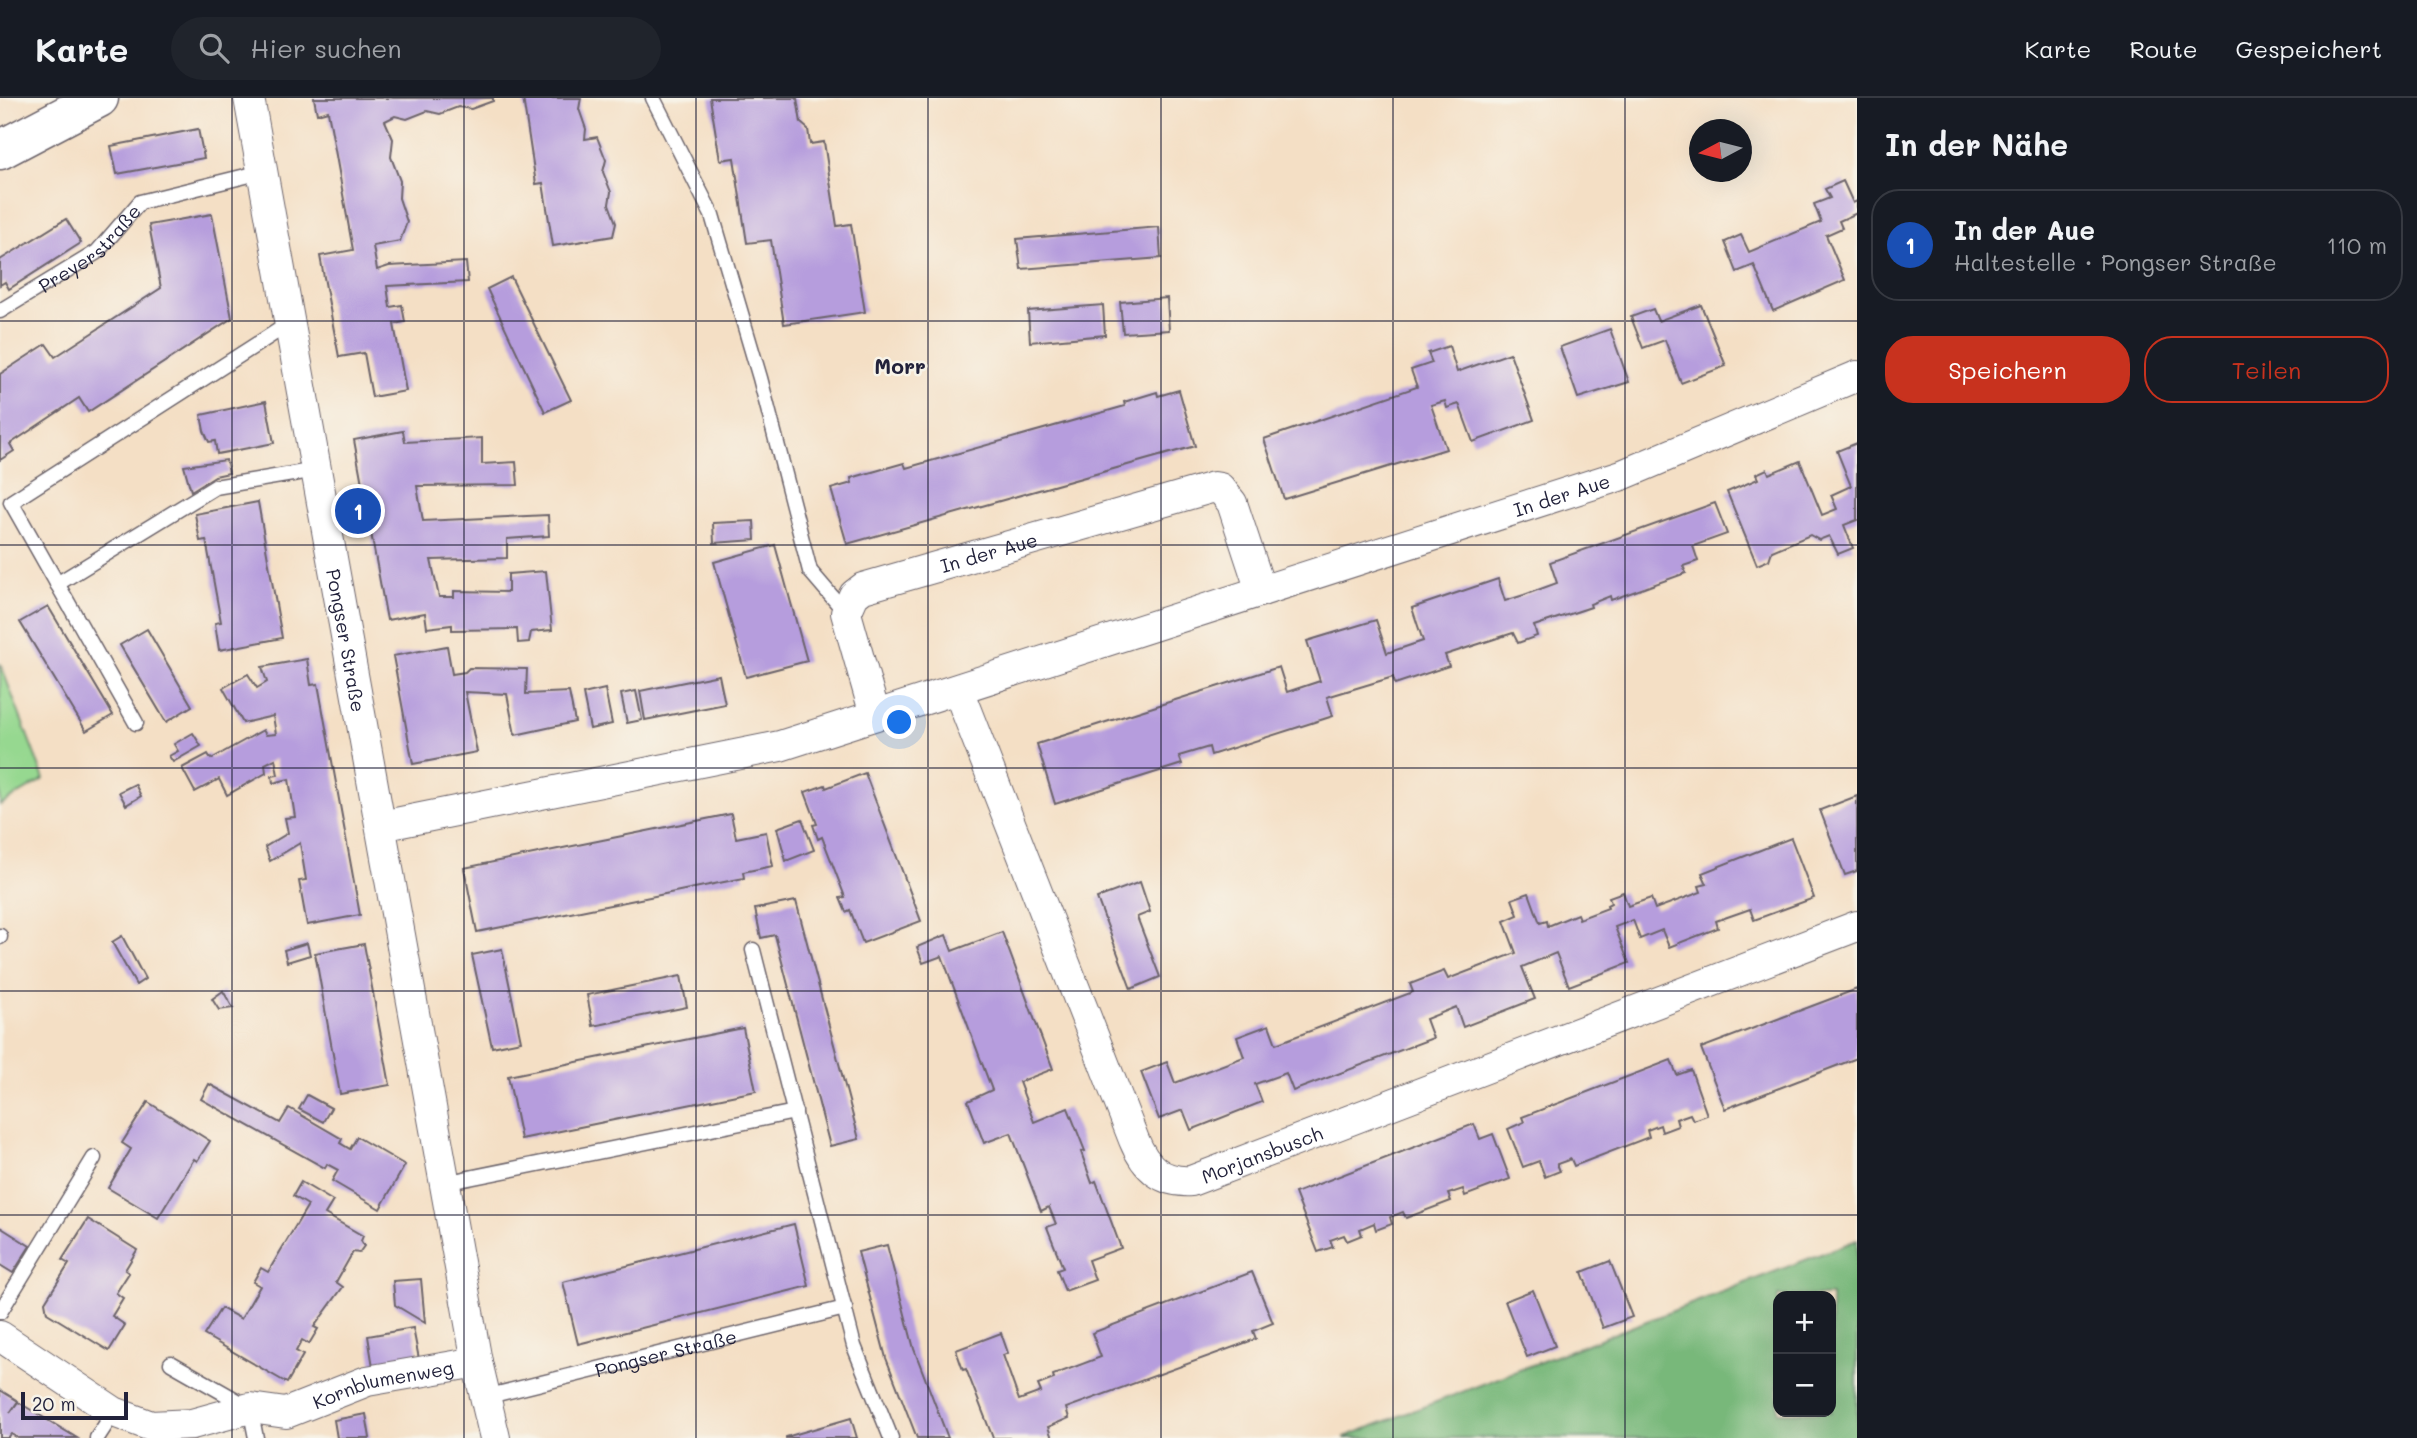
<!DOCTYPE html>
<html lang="de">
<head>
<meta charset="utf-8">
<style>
	:root { --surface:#171b24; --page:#20242c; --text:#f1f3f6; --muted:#9ea1a6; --line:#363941; --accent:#c8321e }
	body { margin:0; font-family:Mali,sans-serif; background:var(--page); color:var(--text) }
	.controls { position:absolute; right:21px; bottom:21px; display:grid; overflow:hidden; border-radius:14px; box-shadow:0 7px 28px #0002 }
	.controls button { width:63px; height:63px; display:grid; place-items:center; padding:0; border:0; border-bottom:2px solid var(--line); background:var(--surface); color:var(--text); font:35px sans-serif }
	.compass { position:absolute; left:1689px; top:21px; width:63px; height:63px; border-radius:50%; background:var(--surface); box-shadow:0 7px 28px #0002; rotate:263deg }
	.scale { position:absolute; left:21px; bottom:18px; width:107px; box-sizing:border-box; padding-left:7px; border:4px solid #22223b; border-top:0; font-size:19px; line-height:24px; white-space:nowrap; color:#22223b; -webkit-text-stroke:5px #f7f3e8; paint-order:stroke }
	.you { position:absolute; left:900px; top:625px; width:24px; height:24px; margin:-18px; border:5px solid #fff; border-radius:50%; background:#1a73e8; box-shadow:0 0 0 10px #1a73e833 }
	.badge { display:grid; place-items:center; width:46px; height:46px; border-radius:50%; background:var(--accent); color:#fff; font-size:23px; font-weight:700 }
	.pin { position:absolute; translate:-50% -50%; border:4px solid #fff; box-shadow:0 2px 7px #0006 }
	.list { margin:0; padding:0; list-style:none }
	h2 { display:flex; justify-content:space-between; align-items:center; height:91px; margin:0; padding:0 28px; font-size:30px }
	h2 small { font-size:23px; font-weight:400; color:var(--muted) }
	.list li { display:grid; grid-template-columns:46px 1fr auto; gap:21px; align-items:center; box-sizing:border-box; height:112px; margin:0 14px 14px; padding:0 14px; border:2px solid var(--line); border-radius:28px }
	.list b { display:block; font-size:26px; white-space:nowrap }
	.list p { margin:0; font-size:23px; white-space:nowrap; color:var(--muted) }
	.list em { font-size:23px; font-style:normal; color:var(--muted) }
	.actions { display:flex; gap:14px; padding:21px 28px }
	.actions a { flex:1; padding:16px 0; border:2px solid var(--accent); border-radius:28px; text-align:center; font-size:24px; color:var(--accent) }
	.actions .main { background:var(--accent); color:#fff }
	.icon { flex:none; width:38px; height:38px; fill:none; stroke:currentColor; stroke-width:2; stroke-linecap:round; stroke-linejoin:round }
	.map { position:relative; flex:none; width:1857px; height:1340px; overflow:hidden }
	header { display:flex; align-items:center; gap:42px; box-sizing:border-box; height:98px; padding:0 35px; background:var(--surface); border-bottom:2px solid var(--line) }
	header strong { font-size:33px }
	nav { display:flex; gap:38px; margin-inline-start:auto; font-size:24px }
	.search { width:490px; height:63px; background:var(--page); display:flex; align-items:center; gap:18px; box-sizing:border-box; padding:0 24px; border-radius:38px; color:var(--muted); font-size:26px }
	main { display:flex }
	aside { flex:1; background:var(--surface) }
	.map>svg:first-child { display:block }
	.green { fill:#96d890; stroke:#5c7d66; stroke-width:2 }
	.forest { fill:#78b87a; stroke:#4d6d5a; stroke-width:2; fill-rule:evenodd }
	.building { fill:#b69ddd }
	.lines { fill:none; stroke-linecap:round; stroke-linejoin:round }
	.lane-casing { stroke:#6c646b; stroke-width:17 }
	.street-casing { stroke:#6c646b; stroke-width:32 }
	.secondary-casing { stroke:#6c646b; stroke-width:41 }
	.lane { stroke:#fff; stroke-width:14 }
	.street { stroke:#fff; stroke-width:30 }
	.secondary { stroke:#fff; stroke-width:38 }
	.grid { fill:none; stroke:#22223b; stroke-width:2; stroke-opacity:0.55 }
	.labels { text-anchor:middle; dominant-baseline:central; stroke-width:5; stroke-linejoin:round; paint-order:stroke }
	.street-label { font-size:19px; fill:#22223b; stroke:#f7f3e8 }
	.neighbourhood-label { font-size:21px; font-weight:bold; fill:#22223b; stroke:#f7f3e8 }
</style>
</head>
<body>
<header>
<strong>Karte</strong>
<div class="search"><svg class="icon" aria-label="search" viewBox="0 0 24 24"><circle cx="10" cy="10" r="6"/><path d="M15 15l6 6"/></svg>Hier suchen</div>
<nav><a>Karte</a><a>Route</a><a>Gespeichert</a></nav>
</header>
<main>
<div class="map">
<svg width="1857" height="1340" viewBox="0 0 1857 1340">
	<rect width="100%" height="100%" fill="#f7f3e8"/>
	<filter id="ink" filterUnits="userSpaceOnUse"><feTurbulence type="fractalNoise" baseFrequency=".0143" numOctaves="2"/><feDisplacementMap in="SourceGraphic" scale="14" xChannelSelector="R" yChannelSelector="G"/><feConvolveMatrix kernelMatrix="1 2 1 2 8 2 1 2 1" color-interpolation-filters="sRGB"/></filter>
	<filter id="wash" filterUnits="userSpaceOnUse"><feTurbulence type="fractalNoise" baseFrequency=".00686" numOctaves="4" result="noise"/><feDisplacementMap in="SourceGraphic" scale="28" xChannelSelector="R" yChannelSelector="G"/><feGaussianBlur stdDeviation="1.57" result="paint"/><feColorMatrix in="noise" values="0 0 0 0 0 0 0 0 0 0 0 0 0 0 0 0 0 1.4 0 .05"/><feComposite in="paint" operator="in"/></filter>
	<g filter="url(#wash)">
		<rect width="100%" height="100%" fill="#f4dfc5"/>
		<polygon class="green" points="0,565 44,681 0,707"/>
		<path class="forest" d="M1857,1142v198h-512v-1zM1778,1198h53v116h-53z"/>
		<g id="blocks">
			<g class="building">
				<polygon points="314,0 493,0 493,3 471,11 458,9 440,16 427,13 407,21 395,18 385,23 393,41 391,59 400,83 399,100 407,124 400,143 373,148 377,172 389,168 466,164 468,184 387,188 390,209 402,207 405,224 394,226 406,293 372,299 364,255 339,259 320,158 353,152 328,13 317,16"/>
				<polygon points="523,0 581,0 579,11 586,31 585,41 597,39 606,62 603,74 611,94 609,106 616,125 613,138 553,148 543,85 536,86"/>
				<polygon points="710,0 797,0 801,25 808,31 810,46 824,44 837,128 851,126 865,214 784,226 771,142 747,145 734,60 720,62"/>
				<polygon points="198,31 204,60 117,76 111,48"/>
				<polygon points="1843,83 1853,105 1857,103 1857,115 1839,123 1842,130 1826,137 1845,182 1773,213 1754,167 1737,174 1725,144 1741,137 1749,154 1821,124 1814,106 1830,100 1825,91"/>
				<polygon points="212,116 232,220 88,314 79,300 10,346 14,353 0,362 0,276 46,246 55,259 161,190 149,127"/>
				<polygon points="66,121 81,145 9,191 5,184 0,187 0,162"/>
				<polygon points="1159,129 1161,160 1021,171 1017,141"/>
				<polygon points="511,179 571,302 545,314 487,191"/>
				<polygon points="1167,200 1169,232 1123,235 1120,204"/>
				<polygon points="1103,207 1105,237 1030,244 1028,213"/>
				<polygon points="1701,207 1726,268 1681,285 1665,242 1643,250 1631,219 1653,211 1658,223"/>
				<polygon points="1610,231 1629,284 1578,300 1560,249"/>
				<polygon points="1449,248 1457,274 1510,255 1534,322 1473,344 1459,306 1447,310 1445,303 1431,307 1446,351 1284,401 1264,341 1417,289 1411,272 1432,265 1428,255"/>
				<polygon points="1179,292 1195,348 847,446 831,391 852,385 851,380 904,365 906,370 1125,308 1124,304 1157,294 1158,298"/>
				<polygon points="266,303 274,345 217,356 215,343 209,344 204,333 201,317"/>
				<polygon points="403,333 405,344 482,340 482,366 516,364 518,387 417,388 423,423 548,417 549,438 507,441 507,460 431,462 439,499 454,499 454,493 508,494 508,476 546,473 552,532 531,534 529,544 518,545 517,531 452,532 452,527 427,530 425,515 387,522 354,342"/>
				<polygon points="1857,345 1857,422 1844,427 1853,450 1838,456 1829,438 1819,442 1810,437 1772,453 1769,462 1757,467 1727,394 1758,381 1756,376 1767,371 1769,376 1800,363 1822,417 1837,411 1831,397 1851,388 1837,353"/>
				<polygon points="226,362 229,375 215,378 191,393 184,368"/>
				<polygon points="258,404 282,540 219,552 215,525 221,524 206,442 200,443 195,416"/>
				<polygon points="1715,405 1727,436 1693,448 1698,463 1683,468 1686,475 1611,502 1610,498 1590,506 1591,509 1534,528 1537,538 1518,545 1513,535 1445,557 1449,568 1395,586 1393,579 1327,599 1333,618 1211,657 1209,649 1179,658 1182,666 1055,706 1037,646 1279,569 1287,594 1320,583 1307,543 1376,522 1387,555 1423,543 1412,510 1498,481 1505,503 1524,497 1557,485 1550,464"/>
				<polygon points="754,423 755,442 714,445 713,425"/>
				<polygon points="775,447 807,563 746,579 714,464"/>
				<polygon points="48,508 113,617 86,633 20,524"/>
				<polygon points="147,531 192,608 166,624 120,547"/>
				<polygon points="447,548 452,576 465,574 469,570 527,571 526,596 569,594 575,624 515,637 507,596 465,594 477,654 413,666 393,558"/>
				<polygon points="307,561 311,587 318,586 360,817 307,827 299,783 306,782 300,745 270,763 265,749 288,735 285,720 295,719 289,681 273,685 272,678 278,677 275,661 265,666 266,675 227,697 219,681 195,694 182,670 208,656 211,661 263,632 266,637 276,636 273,618 243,625 223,590 248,576 257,590 267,584 262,569"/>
				<polygon points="719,577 725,606 645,622 640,593"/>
				<polygon points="605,591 612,626 590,631 583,596"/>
				<polygon points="636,593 642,622 627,625 621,596"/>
				<polygon points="193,635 201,648 173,664 169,658 178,653 174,646"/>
				<polygon points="865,675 921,823 863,845 850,812 846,814 840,800 845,799 822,739 818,741 813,727 817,726 805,694 825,687 826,690"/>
				<polygon points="135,686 141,698 126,707 119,694"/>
				<polygon points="1857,698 1857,773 1845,777 1820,712"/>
				<polygon points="731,716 736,740 766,734 773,768 743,774 744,780 477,834 464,770"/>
				<polygon points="802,721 814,752 786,763 777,730"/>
				<polygon points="1791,740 1814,800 1754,822 1750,811 1716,823 1718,830 1669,849 1662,832 1640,841 1633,822 1615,829 1629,865 1569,888 1556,855 1522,869 1535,901 1463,929 1456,909 1426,921 1433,940 1293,993 1286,975 1255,986 1262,1004 1191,1032 1183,1012 1159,1021 1141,974 1167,964 1175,985 1244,959 1237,939 1269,927 1276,946 1413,894 1410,886 1444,873 1448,881 1516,855 1504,823 1518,817 1512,801 1529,795 1540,825 1547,823 1548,828 1577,816 1579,821 1608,810 1607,807 1611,805 1609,799 1623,794 1628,808 1651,800 1655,811 1701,794 1699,788 1707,786 1702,775"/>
				<polygon points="1140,784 1150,814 1137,819 1160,879 1131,891 1097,800"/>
				<polygon points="796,803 859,1041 830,1048 775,837 761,840 755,811"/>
				<polygon points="1002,834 1053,971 1019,984 1034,1024 1068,1010 1085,1053 1081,1054 1092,1085 1096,1083 1121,1150 1088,1162 1095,1182 1065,1193 1057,1172 1063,1170 1047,1129 1056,1126 1049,1109 1041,1113 1011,1035 984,1045 968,1003 992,992 942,858 923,865 917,849 946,837 952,853"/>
				<polygon points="122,838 145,881 136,887 112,844"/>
				<polygon points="307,845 310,857 287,864 284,852"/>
				<polygon points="364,846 390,987 340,996 315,855"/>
				<polygon points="502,851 521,943 492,949 472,857"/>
				<polygon points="681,878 687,909 593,928 587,897"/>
				<polygon points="1857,891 1857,960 1725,1011 1701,950"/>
				<polygon points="223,893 233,910 219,912 212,901"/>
				<polygon points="743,930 756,993 521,1041 508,978"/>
				<polygon points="1671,962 1677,977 1691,972 1707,1017 1693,1022 1690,1016 1676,1021 1678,1028 1662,1034 1660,1027 1647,1032 1649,1039 1574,1068 1571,1061 1557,1066 1560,1073 1545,1079 1539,1063 1523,1069 1508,1031 1524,1024 1522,1019"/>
				<polygon points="209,986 280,1025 289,1010 342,1041 340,1045 350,1051 357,1039 405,1067 380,1111 332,1083 338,1072 327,1066 325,1070 201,1001"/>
				<polygon points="307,997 331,1010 323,1024 299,1011"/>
				<polygon points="148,1004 210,1043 197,1063 194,1061 158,1120 108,1090 131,1051 122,1045"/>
				<polygon points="1474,1026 1480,1041 1493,1036 1510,1081 1465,1098 1463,1091 1448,1096 1451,1103 1406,1120 1403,1114 1390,1119 1392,1126 1376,1132 1374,1125 1360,1131 1362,1137 1347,1143 1344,1137 1330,1142 1333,1149 1318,1154 1295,1095"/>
				<polygon points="301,1084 333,1103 325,1116 363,1138 361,1143 364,1148 359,1155 353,1154 336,1184 343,1189 314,1229 318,1231 309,1246 302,1242 296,1253 303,1257 287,1285 204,1237 221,1210 241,1221 260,1188 253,1184 261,1170 268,1174 308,1107 293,1098"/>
				<polygon points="88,1121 137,1152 125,1172 129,1175 116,1195 123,1200 112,1218 125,1227 109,1253 47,1215 45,1204 69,1166 62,1162"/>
				<polygon points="794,1126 809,1188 578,1246 563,1184"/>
				<polygon points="0,1129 30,1148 13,1175 0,1167"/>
				<polygon points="887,1147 914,1251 948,1340 917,1340 886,1260 858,1154"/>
				<polygon points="1610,1163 1632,1219 1603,1230 1582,1174"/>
				<polygon points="1252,1174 1273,1225 1253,1233 1256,1241 1066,1310 1069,1320 1048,1329 1052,1340 993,1340 966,1271 963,1272 956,1252 1001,1235 1008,1255 1003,1257 1019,1302 1041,1294 1038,1287 1054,1281 1053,1277 1101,1259 1092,1235"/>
				<polygon points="421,1181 425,1225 395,1207 393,1183"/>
				<polygon points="1533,1192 1555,1248 1527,1259 1505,1203"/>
				<polygon points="413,1230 419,1261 373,1269 368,1238"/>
				<polygon points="0,1292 18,1303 10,1315 18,1304 77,1340 18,1340 11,1336 8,1340 0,1340"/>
				<polygon points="366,1316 370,1340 337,1340 334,1322"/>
				<polygon points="851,1320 857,1340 786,1340 786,1339"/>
			</g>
		</g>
	</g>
	<g filter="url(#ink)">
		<use href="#blocks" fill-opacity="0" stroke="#6c646b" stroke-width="2"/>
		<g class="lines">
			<defs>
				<g id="lane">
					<polyline points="653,0 712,117 760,280 810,473 846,515"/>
					<path id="s1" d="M0,213l97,-59 43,-50 122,-30"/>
					<polyline points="57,486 215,389 316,372"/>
					<polyline points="136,625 11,404 290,225"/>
					<polyline points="0,839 0,838"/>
					<polyline points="753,852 854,1248 891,1340"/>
					<polyline points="444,1085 795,1014"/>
					<polyline points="0,1214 94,1060"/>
					<polyline points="171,1265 250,1310 256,1340"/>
					<path id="s2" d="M485,1299l360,-89"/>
					<polyline points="97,1340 114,1314"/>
				</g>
				<g id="street">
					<path id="s3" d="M249,0l228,1264 18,76"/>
					<path id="s4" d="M958,592l176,450c11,27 27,43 57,41l666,-255"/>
					<path id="s5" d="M875,617l-29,-102 8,-18 9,-7 351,-101 6,1 12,15 29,88"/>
					<path id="s6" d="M381,728l399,-80 842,-271 235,-99"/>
					<path id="s7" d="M0,1238l114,76 37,14 41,-2 58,-16 36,5 81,-32 110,-19"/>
				</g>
				<polyline id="secondary" points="0,52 99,0"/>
			</defs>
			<use href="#lane" class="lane-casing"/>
			<use href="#street" class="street-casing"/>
			<use href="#secondary" class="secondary-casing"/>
			<use href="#lane" class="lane"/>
			<use href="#street" class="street"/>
			<use href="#secondary" class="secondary"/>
		</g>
	</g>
	<path class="grid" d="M232,0v1340M464,0v1340M696,0v1340M928,0v1340M1161,0v1340M1393,0v1340M1625,0v1340M0,223h1857M0,447h1857M0,670h1857M0,893h1857M0,1117h1857"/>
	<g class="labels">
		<g class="street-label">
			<text stroke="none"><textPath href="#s1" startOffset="110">Preyerstraße</textPath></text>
			<text stroke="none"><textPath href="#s6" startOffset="1228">In der Aue</textPath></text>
			<text stroke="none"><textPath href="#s5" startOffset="268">In der Aue</textPath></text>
			<text stroke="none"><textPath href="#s3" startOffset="551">Pongser Straße</textPath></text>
			<text stroke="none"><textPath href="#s4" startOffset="635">Morjansbusch</textPath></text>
			<text stroke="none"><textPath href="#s2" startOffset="186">Pongser Straße</textPath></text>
			<text stroke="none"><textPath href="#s7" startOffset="416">Kornblumenweg</textPath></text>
		</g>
		<g class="neighbourhood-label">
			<text x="900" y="267">Morr</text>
		</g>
	</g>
</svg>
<div class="controls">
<button>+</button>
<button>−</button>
</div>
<svg class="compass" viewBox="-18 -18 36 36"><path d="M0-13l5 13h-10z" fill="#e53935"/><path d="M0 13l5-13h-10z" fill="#9ea1a6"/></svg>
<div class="scale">20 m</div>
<div class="you"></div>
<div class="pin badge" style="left:358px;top:413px;background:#1a4fb4">1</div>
</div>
<aside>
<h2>In der Nähe<small></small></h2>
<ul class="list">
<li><span class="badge" style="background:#1a4fb4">1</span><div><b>In der Aue</b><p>Haltestelle · Pongser Straße</p></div><em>110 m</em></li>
</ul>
<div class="actions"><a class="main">Speichern</a><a>Teilen</a></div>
</aside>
</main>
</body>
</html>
